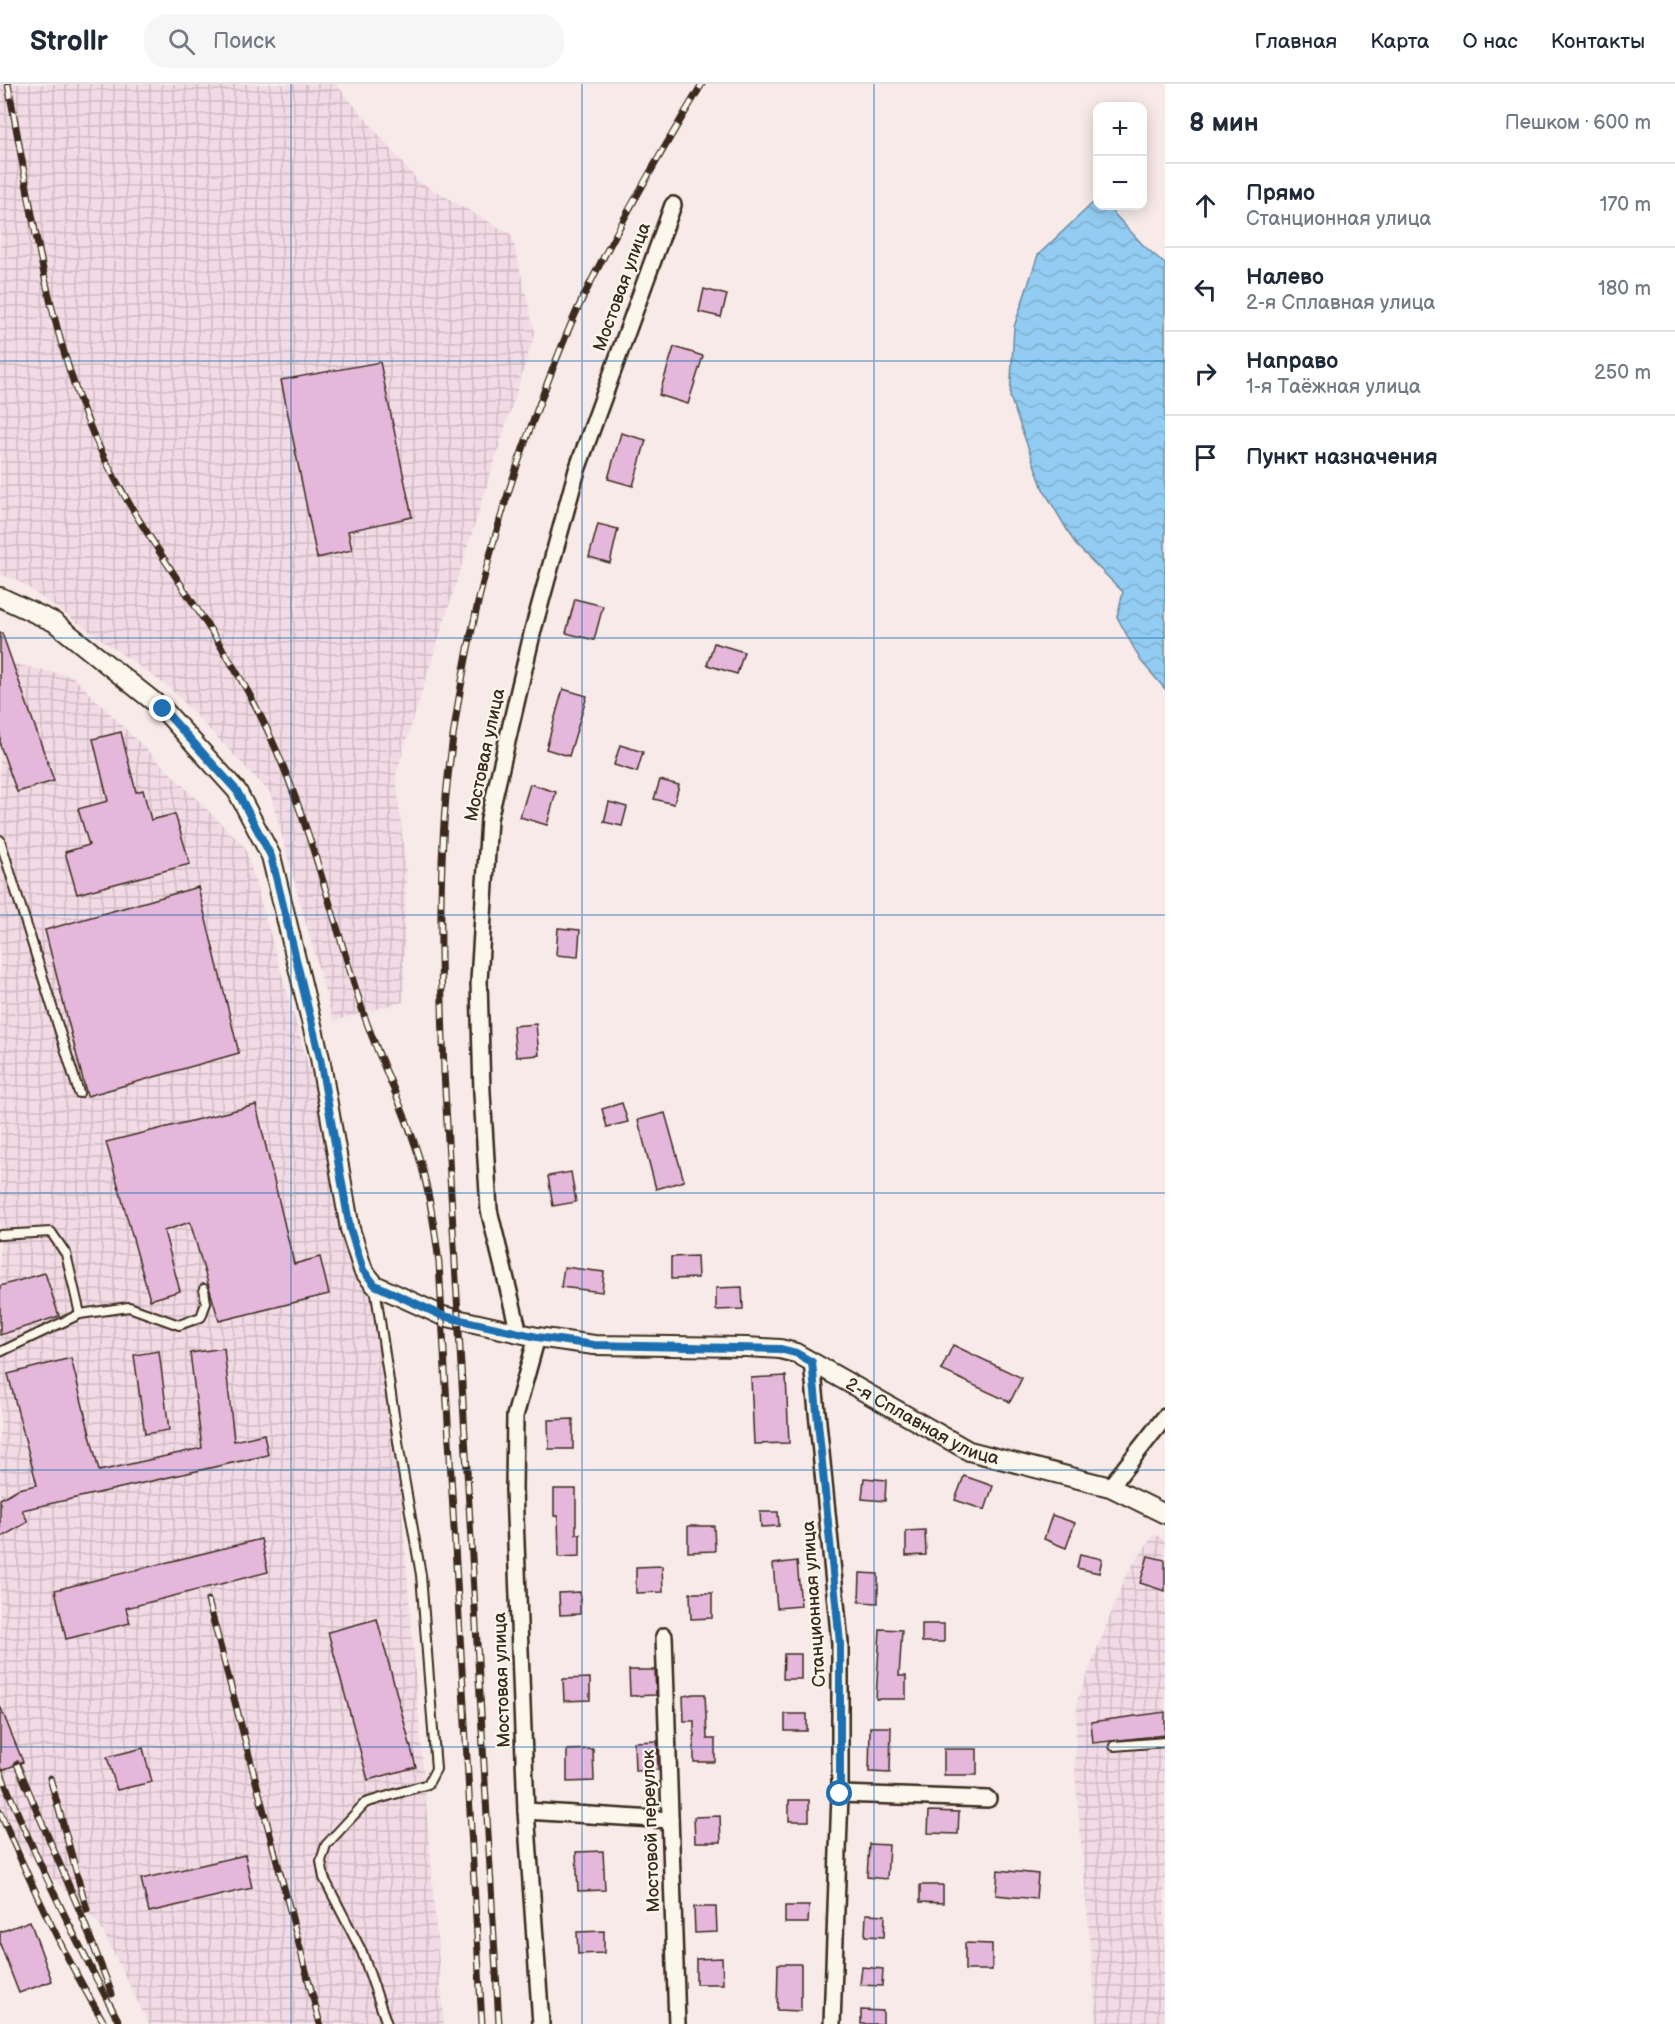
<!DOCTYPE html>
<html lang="ru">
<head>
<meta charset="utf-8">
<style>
	:root { --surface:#fff; --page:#f6f6f7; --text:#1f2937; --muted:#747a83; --line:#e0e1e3 }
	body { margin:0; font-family:"Balsamiq Sans",sans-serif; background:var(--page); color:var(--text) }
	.controls { position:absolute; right:18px; top:18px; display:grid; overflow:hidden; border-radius:12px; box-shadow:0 3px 15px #0003 }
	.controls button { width:54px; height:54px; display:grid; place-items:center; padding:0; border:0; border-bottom:2px solid var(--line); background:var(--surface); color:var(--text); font:30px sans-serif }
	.stop { position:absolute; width:18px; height:18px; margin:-14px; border:4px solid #1f6fb2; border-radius:50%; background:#fff }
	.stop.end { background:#1f6fb2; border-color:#fff; box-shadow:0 2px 6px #0008 }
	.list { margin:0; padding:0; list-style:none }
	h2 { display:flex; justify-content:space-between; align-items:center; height:78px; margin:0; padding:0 24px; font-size:26px }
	h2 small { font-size:20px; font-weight:400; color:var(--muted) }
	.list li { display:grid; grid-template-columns:39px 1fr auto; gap:18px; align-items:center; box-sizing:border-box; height:84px; padding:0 24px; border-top:2px solid var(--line) }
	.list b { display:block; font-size:22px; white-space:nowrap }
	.list p { margin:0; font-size:20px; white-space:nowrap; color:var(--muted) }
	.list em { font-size:20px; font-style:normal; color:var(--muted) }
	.icon { flex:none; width:33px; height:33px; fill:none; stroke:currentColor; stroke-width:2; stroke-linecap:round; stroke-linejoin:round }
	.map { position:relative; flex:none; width:1165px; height:1940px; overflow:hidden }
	header { display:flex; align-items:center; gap:36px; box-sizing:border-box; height:84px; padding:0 30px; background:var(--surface); border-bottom:2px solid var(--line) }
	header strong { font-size:28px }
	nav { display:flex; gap:33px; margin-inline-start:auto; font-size:21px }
	.search { width:420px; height:54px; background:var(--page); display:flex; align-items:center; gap:15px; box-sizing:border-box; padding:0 21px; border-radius:24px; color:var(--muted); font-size:22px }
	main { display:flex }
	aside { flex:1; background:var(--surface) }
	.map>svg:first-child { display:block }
	.industrial { fill:url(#industrial-grid) }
	.water { fill:url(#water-waves); stroke:#6f8b9d; stroke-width:1.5 }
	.building { fill:#e5b7db; stroke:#3b2a1e; stroke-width:1.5 }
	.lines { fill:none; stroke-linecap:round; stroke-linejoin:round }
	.service-casing { stroke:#3b2a1e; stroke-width:12 }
	.minor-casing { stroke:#3b2a1e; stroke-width:20 }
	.tertiary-casing { stroke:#3b2a1e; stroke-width:22 }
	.service { stroke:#fbf7ec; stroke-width:8 }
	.minor { stroke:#fbf7ec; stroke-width:15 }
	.tertiary { stroke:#fbf7ec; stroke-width:18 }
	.rail-casing { stroke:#3b2a1e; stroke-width:7 }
	.rail { stroke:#fbf7ec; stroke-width:4.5; stroke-dasharray:14; stroke-linecap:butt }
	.route { stroke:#1f6fb2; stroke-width:8 }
	.grid { fill:none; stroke:#1f6fb2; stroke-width:1.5; stroke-opacity:0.55 }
	.labels { text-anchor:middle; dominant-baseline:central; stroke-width:4.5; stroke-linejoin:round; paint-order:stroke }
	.street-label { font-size:18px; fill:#3b2a1e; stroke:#fbf7ec }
</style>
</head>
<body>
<header>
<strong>Strollr</strong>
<div class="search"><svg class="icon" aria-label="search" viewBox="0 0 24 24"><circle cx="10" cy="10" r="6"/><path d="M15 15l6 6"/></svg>Поиск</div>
<nav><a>Главная</a><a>Карта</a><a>О нас</a><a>Контакты</a></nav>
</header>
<main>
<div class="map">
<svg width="1165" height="1940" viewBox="0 0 1165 1940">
	<defs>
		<pattern id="industrial-grid" width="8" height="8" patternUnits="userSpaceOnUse" patternTransform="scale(1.5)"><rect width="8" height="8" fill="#f2dbe5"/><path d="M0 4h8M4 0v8" fill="none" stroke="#d0bcc4"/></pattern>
		<pattern id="water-waves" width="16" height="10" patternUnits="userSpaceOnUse" patternTransform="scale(1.5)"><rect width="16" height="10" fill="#92ccf2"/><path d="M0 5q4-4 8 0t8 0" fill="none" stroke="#7fafcf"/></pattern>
	</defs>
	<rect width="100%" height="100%" fill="#f7eae9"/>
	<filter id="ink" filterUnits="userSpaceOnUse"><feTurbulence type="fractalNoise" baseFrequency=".0167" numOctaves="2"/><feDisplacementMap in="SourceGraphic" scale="12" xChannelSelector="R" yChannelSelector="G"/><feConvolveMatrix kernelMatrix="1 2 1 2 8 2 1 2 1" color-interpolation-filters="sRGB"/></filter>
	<g filter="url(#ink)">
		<g class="industrial">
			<polygon points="0,0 336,0 418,97 512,151 535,249 396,690 406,789 403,918 333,937 270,709 170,604 20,498 0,490"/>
			<polygon points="0,577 72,592 245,763 388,1256 444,1940 149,1940 98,1838 0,1743"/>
			<polygon points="1154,1450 1165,1456 1165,1940 1097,1940 1075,1689 1077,1617 1125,1493"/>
		</g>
		<polygon class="water" points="1097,115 1098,122 1107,122 1144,162 1165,180 1165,605 1141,577 1117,533 1123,508 1076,461 1043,405 1010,313 1014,243 1038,171"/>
		<g class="building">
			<polygon points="704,205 727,211 721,233 699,228"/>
			<polygon points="674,263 703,272 688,320 659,311"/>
			<polygon points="380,278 412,433 348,447 352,466 317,474 281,296"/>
			<polygon points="621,349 646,356 633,402 608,395"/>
			<polygon points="598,440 618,445 610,479 589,473"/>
			<polygon points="575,515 603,522 594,556 566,549"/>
			<polygon points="0,549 2,549 54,697 17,708 0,661"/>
			<polygon points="714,559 744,568 737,590 707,581"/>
			<polygon points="563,605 587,612 569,672 546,665"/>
			<polygon points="121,648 136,708 143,706 151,736 175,730 190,780 77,810 65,768 89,761 78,725 108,717 93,655"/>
			<polygon points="620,661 643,668 637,688 614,681"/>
			<polygon points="660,696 679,701 674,720 654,715"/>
			<polygon points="530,700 556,708 547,741 520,733"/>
			<polygon points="609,718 627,723 622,742 604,738"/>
			<polygon points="198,803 239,969 87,1012 45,846"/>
			<polygon points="558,844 580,846 578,873 556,871"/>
			<polygon points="536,940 539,971 516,973 513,942"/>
			<polygon points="622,1019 628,1038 607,1043 602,1025"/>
			<polygon points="256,1021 294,1180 320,1173 329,1210 219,1237 190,1138 164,1147 180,1207 150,1216 106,1058"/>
			<polygon points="665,1029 684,1097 656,1105 638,1036"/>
			<polygon points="571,1088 576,1118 553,1122 548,1092"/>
			<polygon points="697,1172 698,1194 671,1195 671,1173"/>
			<polygon points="564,1183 604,1188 602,1208 561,1203"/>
			<polygon points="45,1189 59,1232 0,1251 0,1202"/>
			<polygon points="742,1203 743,1225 716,1226 716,1204"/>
			<polygon points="953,1261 1022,1294 1010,1318 941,1286"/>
			<polygon points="224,1264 234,1357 264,1350 268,1371 22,1426 28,1438 0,1454 0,1415 18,1405 37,1401 8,1290 71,1274 99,1387 202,1364 190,1269"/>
			<polygon points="159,1267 169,1346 145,1350 134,1271"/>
			<polygon points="786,1292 789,1359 754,1360 751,1294"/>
			<polygon points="573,1335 573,1365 549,1365 548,1336"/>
			<polygon points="964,1392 993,1402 985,1426 955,1416"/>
			<polygon points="864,1394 886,1396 885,1417 862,1415"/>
			<polygon points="554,1405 576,1405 576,1450 580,1450 580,1472 559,1473 558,1432 554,1432"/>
			<polygon points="760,1428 778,1428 779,1442 761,1443"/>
			<polygon points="1052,1431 1075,1439 1066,1464 1044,1455"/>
			<polygon points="688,1442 714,1442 715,1467 688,1468"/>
			<polygon points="925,1446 926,1471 906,1472 906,1447"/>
			<polygon points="261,1455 268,1488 126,1524 130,1539 66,1555 55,1506"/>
			<polygon points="1080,1470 1102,1475 1099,1489 1077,1484"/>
			<polygon points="1148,1472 1165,1476 1165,1507 1140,1499"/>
			<polygon points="797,1477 801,1522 777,1524 773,1480"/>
			<polygon points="662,1482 663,1508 636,1509 636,1483"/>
			<polygon points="860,1489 878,1490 878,1519 859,1518"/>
			<polygon points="580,1508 580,1530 560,1531 559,1509"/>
			<polygon points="690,1509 712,1509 712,1534 691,1535"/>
			<polygon points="377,1535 416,1683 368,1696 328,1548"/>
			<rect x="922" y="1540" width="22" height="18"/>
			<polygon points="880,1545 902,1546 899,1592 906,1592 906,1615 876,1615"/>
			<polygon points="784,1570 801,1570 801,1595 783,1595"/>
			<polygon points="629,1586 655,1586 656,1611 630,1612"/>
			<polygon points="590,1594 590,1616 564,1617 563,1595"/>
			<polygon points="694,1610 705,1610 707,1655 715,1655 715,1678 694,1678 694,1637 684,1637 683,1612"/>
			<polygon points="0,1622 23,1678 0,1687"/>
			<polygon points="1165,1628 1165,1651 1093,1659 1091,1638"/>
			<rect x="785" y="1630" width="22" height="17"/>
			<polygon points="870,1643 891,1643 890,1689 869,1688"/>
			<polygon points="657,1657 658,1686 635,1687 634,1658"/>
			<polygon points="143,1664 152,1698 117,1706 107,1673"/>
			<polygon points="593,1665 594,1697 567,1698 567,1666"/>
			<rect x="944" y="1665" width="33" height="26"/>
			<rect x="789" y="1716" width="20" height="21"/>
			<polygon points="929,1727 959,1728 958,1750 928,1749"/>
			<polygon points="720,1732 721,1758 695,1758 694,1733"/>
			<polygon points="869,1760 889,1761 887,1795 867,1793"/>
			<polygon points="603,1767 605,1806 578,1807 576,1768"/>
			<polygon points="245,1771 252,1804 149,1828 141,1795"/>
			<polygon points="998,1786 1038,1790 1036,1815 996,1811"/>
			<polygon points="920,1801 943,1801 943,1819 920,1818"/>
			<polygon points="785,1822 809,1822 808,1839 785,1839"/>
			<polygon points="694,1823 716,1823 717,1848 695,1849"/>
			<polygon points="866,1830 885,1831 884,1853 865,1852"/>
			<polygon points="30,1837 52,1897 19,1909 0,1860 0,1848"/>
			<polygon points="604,1847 604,1869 578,1870 577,1848"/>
			<polygon points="965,1859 992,1860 992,1886 965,1886"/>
			<polygon points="722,1874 723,1900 696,1900 696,1875"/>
			<polygon points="778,1880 801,1880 801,1927 777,1926"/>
			<polygon points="862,1883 883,1885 882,1902 860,1901"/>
			<polygon points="861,1926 883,1927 883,1940 861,1940"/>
		</g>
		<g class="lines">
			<defs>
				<g id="service">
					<polyline points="0,756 79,1009"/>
					<polyline points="0,1151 51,1148 66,1170 80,1230"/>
					<polyline points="375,1203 400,1371 421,1491 436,1685 428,1700 365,1719 326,1761 321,1777 324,1794 362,1868 387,1940"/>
					<polyline points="0,1268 80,1230 129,1223 179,1241 201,1233 206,1219 204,1205"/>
					<polyline points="1114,1662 1165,1658"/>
				</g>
				<g id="minor">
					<polyline points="519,1249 489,1126 482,1009 479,897 489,735 533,546 577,386 673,121"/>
					<polyline points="537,1253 515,1332 514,1405 526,1727 541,1940"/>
					<polyline points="812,1278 840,1559 840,1710 832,1940"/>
					<polyline points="1110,1403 1165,1333"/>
					<polyline points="664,1552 677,1940"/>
					<polyline points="840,1710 988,1715"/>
					<polyline points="526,1727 670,1736"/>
				</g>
				<g id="tertiary">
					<path id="s1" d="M0,513l54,25 109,87 74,82 34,65 49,202 30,171 13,41 12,15 68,31 94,21 57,8 152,2 34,2 16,4 173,98 141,36 55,27"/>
				</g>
			</defs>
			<use href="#service" class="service-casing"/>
			<use href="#minor" class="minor-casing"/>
			<use href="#tertiary" class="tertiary-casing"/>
			<use href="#service" class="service"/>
			<use href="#minor" class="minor"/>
			<use href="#tertiary" class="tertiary"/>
			<defs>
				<g id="rail">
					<path d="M8,0c21,110 36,223 76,328 39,102 112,185 164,280 54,97 80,212 114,317 17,52 44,101 59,155 9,32 14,66 18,99l43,761"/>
					<polyline points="208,1516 320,1940"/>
					<polyline points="17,1680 81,1830 112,1910"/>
					<path d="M0,1687c35,87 76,170 120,253"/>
					<polyline points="50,1694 87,1826"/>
					<path d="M0,1728c31,72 64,145 105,212"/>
					<path d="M499,1940l-55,-952c-3,-92 -6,-184 2,-276 13,-133 44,-262 91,-386 13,-34 26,-69 41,-102 37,-77 80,-151 124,-224"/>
				</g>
			</defs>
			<use href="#rail" class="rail-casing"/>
			<use href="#rail" class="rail"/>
		</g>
	</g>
	<g class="lines" filter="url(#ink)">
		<polyline class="route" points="163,625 237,707 271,772 320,974 350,1145 363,1186 375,1201 443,1232 537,1253 594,1261 780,1265 796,1269 812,1278 840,1559 840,1710"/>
	</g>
	<path class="grid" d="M291,0v1940M582,0v1940M874,0v1940M0,277h1165M0,554h1165M0,831h1165M0,1109h1165M0,1386h1165M0,1663h1165"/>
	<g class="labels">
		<g class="street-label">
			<text transform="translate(622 203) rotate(-70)">Мостовая улица</text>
			<text transform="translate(485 671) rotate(-78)">Мостовая улица</text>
			<text stroke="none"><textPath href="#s1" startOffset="1402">2-я Сплавная улица</textPath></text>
			<text transform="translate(814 1520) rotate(-94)">Станционная улица</text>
			<text transform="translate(502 1596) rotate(-92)">Мостовая улица</text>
			<text transform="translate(651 1747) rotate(-92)">Мостовой переулок</text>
		</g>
	</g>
</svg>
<div class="controls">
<button>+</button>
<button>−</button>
</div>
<div class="stop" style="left:840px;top:1710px"></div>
<div class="stop end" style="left:163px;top:625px"></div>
</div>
<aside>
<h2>8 мин<small>Пешком · 600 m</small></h2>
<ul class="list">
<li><svg class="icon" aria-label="ahead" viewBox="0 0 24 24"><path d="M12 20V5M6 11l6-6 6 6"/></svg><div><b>Прямо</b><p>Станционная улица</p></div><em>170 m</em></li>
<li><svg class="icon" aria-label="left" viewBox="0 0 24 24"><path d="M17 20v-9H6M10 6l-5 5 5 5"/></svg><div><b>Налево</b><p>2-я Сплавная улица</p></div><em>180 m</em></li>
<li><svg class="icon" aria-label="right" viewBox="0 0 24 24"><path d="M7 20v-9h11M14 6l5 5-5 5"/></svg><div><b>Направо</b><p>1-я Таёжная улица</p></div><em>250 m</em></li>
<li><svg class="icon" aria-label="arrive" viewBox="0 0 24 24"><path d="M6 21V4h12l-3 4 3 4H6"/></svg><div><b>Пункт назначения</b></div></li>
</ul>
</aside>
</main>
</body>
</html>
